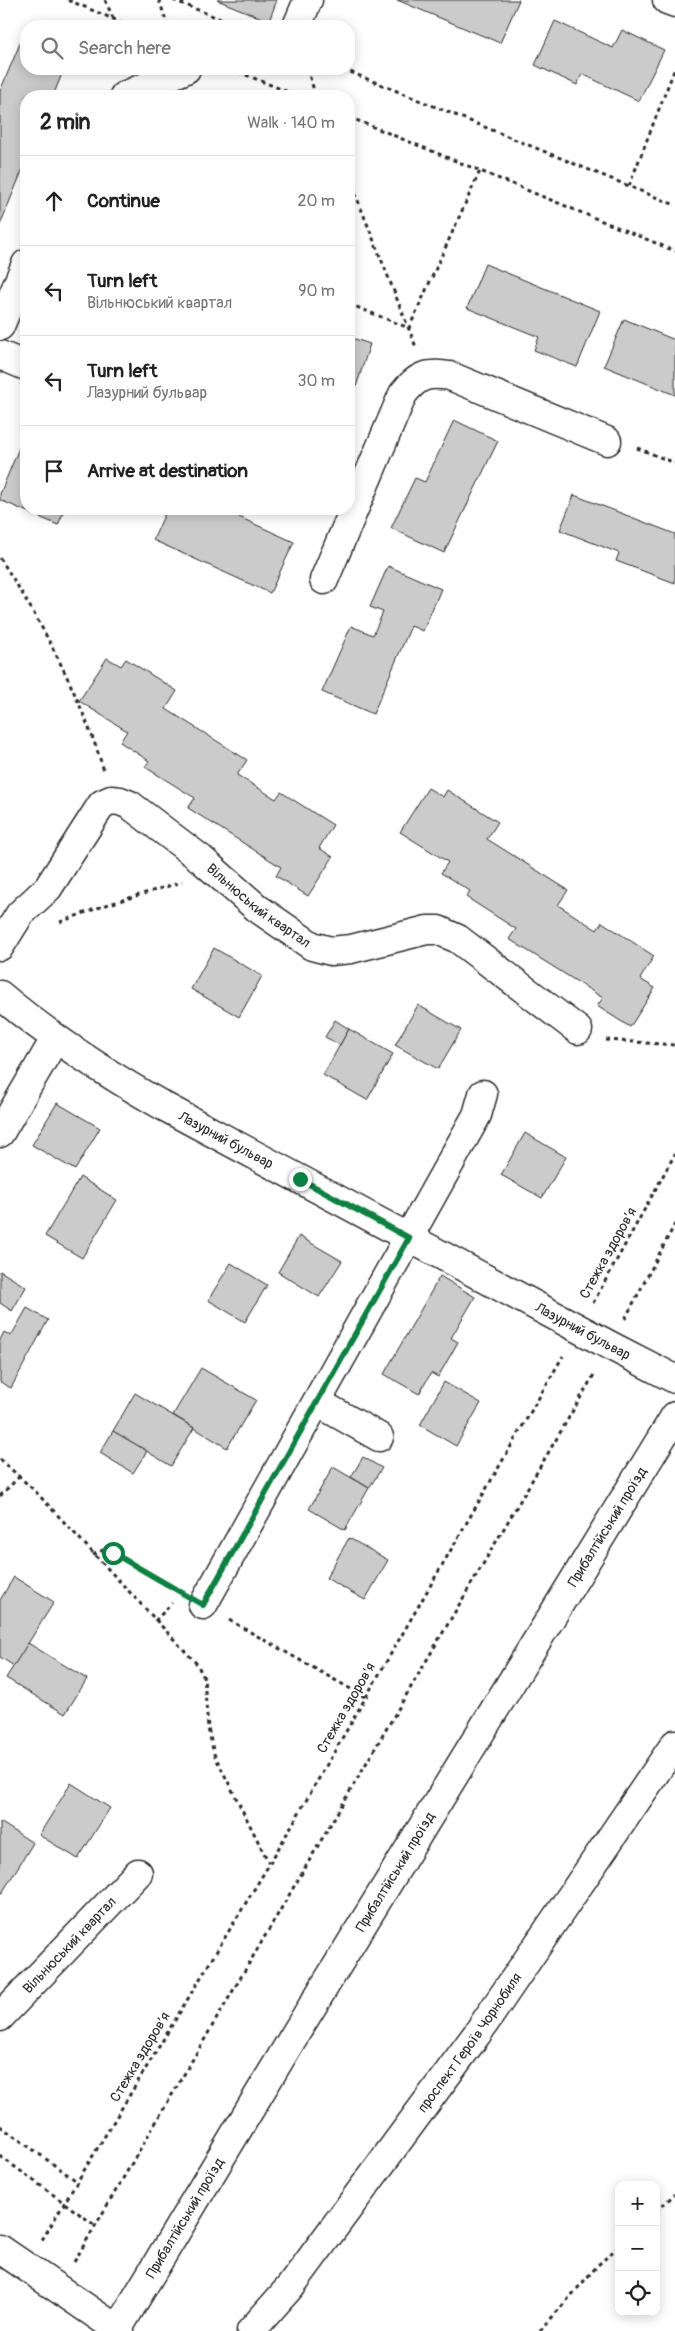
<!DOCTYPE html>
<html lang="en">
<head>
<meta charset="utf-8">
<style>
	:root { --surface:#fff; --page:#f2f2f2; --text:#222; --muted:#767676; --line:#e0e0e0 }
	body { margin:0; font-family:Pangolin,sans-serif; background:var(--page); color:var(--text) }
	.controls { position:absolute; right:15px; bottom:15px; display:grid; overflow:hidden; border-radius:10px; box-shadow:0 2px 12px #0003 }
	.controls button { width:45px; height:45px; display:grid; place-items:center; padding:0; border:0; border-bottom:1px solid var(--line); background:var(--surface); color:var(--text); font:25px sans-serif }
	.stop { position:absolute; width:15px; height:15px; margin:-11px; border:4px solid #0b8043; border-radius:50%; background:#fff }
	.stop.end { background:#0b8043; border-color:#fff; box-shadow:0 1px 5px #0008 }
	.list { margin:0; padding:0; list-style:none }
	h2 { display:flex; justify-content:space-between; align-items:center; height:65px; margin:0; padding:0 20px; font-size:21px }
	h2 small { font-size:16px; font-weight:400; color:var(--muted) }
	.list li { display:grid; grid-template-columns:32px 1fr auto; gap:15px; align-items:center; box-sizing:border-box; height:90px; padding:0 20px; border-top:1px solid var(--line) }
	.list b { display:block; font-size:19px; white-space:nowrap }
	.list p { margin:0; font-size:16px; white-space:nowrap; color:var(--muted) }
	.list em { font-size:16px; font-style:normal; color:var(--muted) }
	.icon { flex:none; width:28px; height:28px; fill:none; stroke:currentColor; stroke-width:2; stroke-linecap:round; stroke-linejoin:round }
	.map { position:relative; flex:none; width:675px; height:2331px; overflow:hidden }
	.search { position:absolute; background:var(--surface); box-shadow:0 2px 12px #0003; left:20px; top:20px; width:335px; height:55px; display:flex; align-items:center; gap:12px; box-sizing:border-box; padding:0 18px; border-radius:20px; color:var(--muted); font-size:19px }
	.panel { position:absolute; background:var(--surface); box-shadow:0 2px 12px #0003; left:20px; top:90px; width:335px; height:425px; border-radius:20px }
	.map>svg:first-child { display:block }
	.building { fill:#cbcbcb; stroke:#2b2b2b }
	.lines { fill:none; stroke-linecap:round; stroke-linejoin:round }
	.minor-casing { stroke:#2b2b2b; stroke-width:31 }
	.path { stroke:#2b2b2b; stroke-width:3; stroke-dasharray:4 4; stroke-linecap:butt }
	.minor { stroke:#fff; stroke-width:28 }
	.route { stroke:#0b8043; stroke-width:6 }
	.labels { text-anchor:middle; dominant-baseline:central; stroke-width:5; stroke-linejoin:round; paint-order:stroke }
	.street-label { font-size:14px; fill:#2b2b2b; stroke:#fff }
</style>
</head>
<body>
<div class="map">
<svg width="675" height="2331" viewBox="0 0 675 2331">
	<rect width="100%" height="100%" fill="#fff"/>
	<filter id="ink" filterUnits="userSpaceOnUse"><feTurbulence type="fractalNoise" baseFrequency=".02" numOctaves="2"/><feDisplacementMap in="SourceGraphic" scale="10" xChannelSelector="R" yChannelSelector="G"/><feConvolveMatrix kernelMatrix="1 2 1 2 8 2 1 2 1" color-interpolation-filters="sRGB"/></filter>
	<g filter="url(#ink)">
		<g class="building">
			<polygon points="217,0 277,0 269,21"/>
			<polygon points="397,0 519,0 500,43"/>
			<polygon points="555,21 613,48 622,30 664,50 639,101 582,74 577,85 535,65"/>
			<polygon points="24,34 26,35 26,69 64,69 53,96 26,96 26,161 0,225 0,91"/>
			<polygon points="485,264 600,311 577,367 534,350 539,337 467,308"/>
			<polygon points="624,319 675,340 675,395 604,366"/>
			<polygon points="349,337 370,344 352,399 349,397"/>
			<polygon points="454,420 498,441 444,553 391,528 415,478 425,482"/>
			<polygon points="26,431 26,509 65,509 58,525 0,500 0,494"/>
			<polygon points="574,495 675,534 675,583 616,561 619,553 560,530"/>
			<polygon points="167,509 236,509 241,511 239,517 294,542 270,593 153,540"/>
			<polygon points="388,566 441,589 423,631 411,626 373,714 322,692 351,626 373,635 383,612 370,607"/>
			<polygon points="107,658 121,666 126,659 177,691 166,709 247,760 237,775 276,799 281,792 333,825 319,848 333,857 308,896 276,876 281,867 188,808 195,798 145,767 149,761 120,742 127,731 79,701"/>
			<polygon points="428,788 443,797 447,790 498,822 487,839 568,890 558,905 597,930 602,922 654,956 640,979 655,988 630,1027 597,1006 603,998 509,939 516,929 466,897 470,891 441,873 448,862 400,832"/>
			<polygon points="214,948 262,976 239,1017 191,989"/>
			<polygon points="418,1005 461,1030 438,1069 395,1045"/>
			<polygon points="335,1020 349,1029 340,1045 325,1037"/>
			<polygon points="349,1029 393,1054 367,1100 323,1075"/>
			<polygon points="57,1103 100,1128 75,1170 32,1145"/>
			<polygon points="525,1133 566,1157 542,1198 501,1175"/>
			<polygon points="80,1177 117,1200 82,1258 45,1236"/>
			<polygon points="299,1236 342,1261 319,1297 278,1272"/>
			<polygon points="231,1263 267,1285 245,1322 208,1300"/>
			<polygon points="0,1271 26,1287 12,1311 0,1303"/>
			<polygon points="440,1276 475,1297 451,1338 458,1342 438,1377 431,1373 419,1394 384,1374"/>
			<polygon points="27,1308 48,1320 11,1388 0,1382 0,1340 4,1332 11,1336"/>
			<polygon points="201,1368 256,1400 227,1448 173,1415"/>
			<polygon points="444,1382 481,1403 456,1446 420,1425"/>
			<polygon points="135,1393 194,1428 171,1466 113,1431"/>
			<polygon points="113,1431 147,1451 133,1473 100,1453"/>
			<polygon points="363,1457 382,1468 369,1488 351,1477"/>
			<polygon points="333,1467 369,1488 345,1530 309,1509"/>
			<polygon points="349,1538 388,1560 365,1600 326,1578"/>
			<polygon points="14,1577 54,1602 14,1666 0,1657 0,1600"/>
			<polygon points="28,1643 87,1679 65,1714 6,1678"/>
			<polygon points="71,1783 110,1808 78,1859 39,1835"/>
			<polygon points="0,1822 33,1843 2,1893 0,1892"/>
		</g>
		<g class="lines">
			<defs>
				<g id="minor">
					<polyline points="667,0 675,3"/>
					<polyline points="297,26 308,0"/>
					<polyline points="124,96 186,69"/>
					<polyline points="0,326 26,264"/>
					<polyline points="0,355 26,366"/>
					<path d="M324,580l79,-186c14,-18 24,-22 47,-18l157,65"/>
					<path id="s1" d="M0,946l20,-32 28,-26 54,-84 9,-4 9,1 10,4 71,54 56,49 55,38 19,5 20,-2 76,-19h11l20,9 120,91"/>
					<path id="s2" d="M0,995c51,43 107,79 165,112l446,239 64,33"/>
					<polyline points="0,1133 55,1039"/>
					<polyline points="317,1402 379,1437"/>
					<polyline points="203,1605 477,1115 483,1094"/>
					<path id="s3" d="M0,2017l138,-144"/>
					<polyline points="0,2249 120,2331"/>
					<path id="s4" d="M117,2330l180,-299 378,-615"/>
					<path id="s5" d="M251,2331l39,-44 187,-253 198,-290"/>
				</g>
			</defs>
			<use href="#minor" class="minor-casing"/>
			<g class="path">
				<polyline points="68,0 130,26"/>
				<polyline points="105,0 114,20"/>
				<polyline points="159,0 168,26"/>
				<polyline points="173,0 238,26"/>
				<polyline points="231,69 298,96"/>
				<polyline points="307,69 316,96"/>
				<polyline points="343,69 675,205"/>
				<polyline points="349,117 675,251"/>
				<polyline points="349,178 416,347"/>
				<polyline points="629,186 675,68"/>
				<polyline points="349,304 409,328 480,171"/>
				<polyline points="637,448 675,463"/>
				<path d="M0,558c43,66 80,137 104,213"/>
				<polyline points="60,922 106,905 182,882"/>
				<polyline points="606,1040 675,1045"/>
				<polyline points="593,1303 675,1154"/>
				<polyline points="625,1319 675,1224"/>
				<polyline points="0,1459 35,1491 197,1664 204,1678 208,1728 214,1754 269,1863"/>
				<polyline points="0,1496 20,1476"/>
				<polyline points="93,1555 103,1550 113,1553 176,1590"/>
				<polyline points="229,1620 365,1697"/>
				<polyline points="155,1621 172,1603"/>
				<polyline points="0,2126 78,2182"/>
				<polyline points="0,2156 96,2226"/>
				<polyline points="656,2211 675,2194"/>
				<polyline points="42,2240 270,1863 563,1356"/>
				<polyline points="74,2262 595,1373"/>
				<polyline points="540,2331 598,2265 619,2246"/>
			</g>
			<use href="#minor" class="minor"/>
		</g>
	</g>
	<g class="lines" filter="url(#ink)">
		<polyline class="route" points="113,1553 203,1605 409,1238 300,1179"/>
	</g>
	<g class="labels">
		<g class="street-label">
			<text stroke="none"><textPath href="#s1" startOffset="369">Вільнюський квартал</textPath></text>
			<text stroke="none"><textPath href="#s2" startOffset="269">Лазурний бульвар</textPath></text>
			<text transform="translate(608 1253) rotate(-61)">Стежка здоров’я</text>
			<text stroke="none"><textPath href="#s2" startOffset="674">Лазурний бульвар</textPath></text>
			<text stroke="none"><textPath href="#s4" startOffset="941">Прибалтійський проїзд</textPath></text>
			<text transform="translate(346 1708) rotate(-60)">Стежка здоров’я</text>
			<text stroke="none"><textPath href="#s4" startOffset="536">Прибалтійський проїзд</textPath></text>
			<text stroke="none"><textPath href="#s3" startOffset="100">Вільнюський квартал</textPath></text>
			<text stroke="none"><textPath href="#s5" startOffset="362">проспект Героїв Чорнобиля</textPath></text>
			<text transform="translate(140 2057) rotate(-59)">Стежка здоров’я</text>
			<text stroke="none"><textPath href="#s4" startOffset="131">Прибалтійський проїзд</textPath></text>
		</g>
	</g>
</svg>
<div class="controls">
<button>+</button>
<button>−</button>
<button><svg class="icon" aria-label="locate" viewBox="0 0 24 24"><circle cx="12" cy="12" r="6"/><path d="M12 2v4M12 18v4M2 12h4M18 12h4"/></svg></button>
</div>
<div class="stop" style="left:113px;top:1553px"></div>
<div class="stop end" style="left:300px;top:1179px"></div>
<div class="search"><svg class="icon" aria-label="search" viewBox="0 0 24 24"><circle cx="10" cy="10" r="6"/><path d="M15 15l6 6"/></svg>Search here</div>
<section class="panel">
<h2>2 min<small>Walk · 140 m</small></h2>
<ul class="list">
<li><svg class="icon" aria-label="ahead" viewBox="0 0 24 24"><path d="M12 20V5M6 11l6-6 6 6"/></svg><div><b>Continue</b></div><em>20 m</em></li>
<li><svg class="icon" aria-label="left" viewBox="0 0 24 24"><path d="M17 20v-9H6M10 6l-5 5 5 5"/></svg><div><b>Turn left</b><p>Вільнюський квартал</p></div><em>90 m</em></li>
<li><svg class="icon" aria-label="left" viewBox="0 0 24 24"><path d="M17 20v-9H6M10 6l-5 5 5 5"/></svg><div><b>Turn left</b><p>Лазурний бульвар</p></div><em>30 m</em></li>
<li><svg class="icon" aria-label="arrive" viewBox="0 0 24 24"><path d="M6 21V4h12l-3 4 3 4H6"/></svg><div><b>Arrive at destination</b></div></li>
</ul>
</section>
</div>
</body>
</html>
